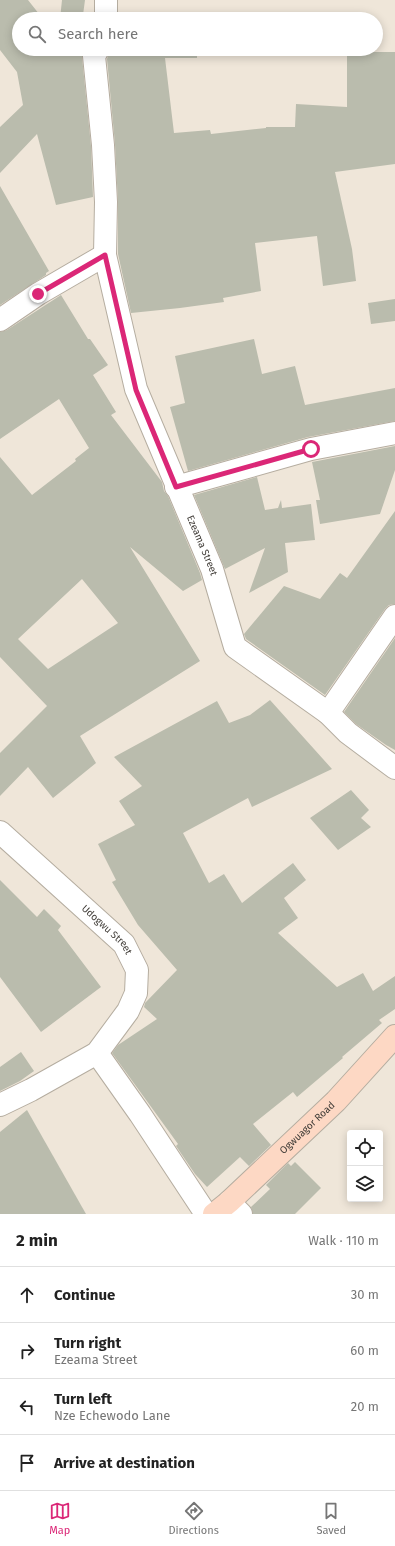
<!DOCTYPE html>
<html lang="en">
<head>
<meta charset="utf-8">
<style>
	:root { --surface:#fff; --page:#f2f2f2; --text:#222; --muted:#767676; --line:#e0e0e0; --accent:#db2777 }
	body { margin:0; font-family:"Fira Sans",sans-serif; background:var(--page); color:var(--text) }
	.controls { position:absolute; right:12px; bottom:12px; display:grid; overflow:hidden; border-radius:4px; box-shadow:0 2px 10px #0003 }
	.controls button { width:36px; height:36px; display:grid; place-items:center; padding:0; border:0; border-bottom:1px solid var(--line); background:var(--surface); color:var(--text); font:20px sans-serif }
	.stop { position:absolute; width:12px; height:12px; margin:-9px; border:3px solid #db2777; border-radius:50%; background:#fff }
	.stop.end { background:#db2777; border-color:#fff; box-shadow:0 1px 4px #0008 }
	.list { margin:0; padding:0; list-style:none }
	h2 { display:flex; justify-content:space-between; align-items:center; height:52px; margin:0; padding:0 16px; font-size:17px }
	h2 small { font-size:13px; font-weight:400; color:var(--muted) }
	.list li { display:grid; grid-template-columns:26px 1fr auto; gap:12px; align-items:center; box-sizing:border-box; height:56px; padding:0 16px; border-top:1px solid var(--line) }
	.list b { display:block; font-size:15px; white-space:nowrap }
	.list p { margin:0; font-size:13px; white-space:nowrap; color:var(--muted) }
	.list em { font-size:13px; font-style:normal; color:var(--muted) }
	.icon { flex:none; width:22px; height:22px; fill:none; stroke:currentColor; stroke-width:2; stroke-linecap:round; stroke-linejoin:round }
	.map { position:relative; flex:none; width:395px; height:1214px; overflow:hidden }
	.search { position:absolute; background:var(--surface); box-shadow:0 2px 10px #0003; left:12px; right:12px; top:12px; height:44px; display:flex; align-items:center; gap:10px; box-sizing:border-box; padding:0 14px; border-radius:22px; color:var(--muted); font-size:15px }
	.sheet { height:276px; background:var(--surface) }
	nav { display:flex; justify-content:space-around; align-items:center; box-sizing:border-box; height:56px; border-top:1px solid var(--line); background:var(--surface); font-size:11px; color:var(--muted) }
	nav a { display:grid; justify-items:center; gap:2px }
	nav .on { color:var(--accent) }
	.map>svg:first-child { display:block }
	.building { fill:#babcad; fill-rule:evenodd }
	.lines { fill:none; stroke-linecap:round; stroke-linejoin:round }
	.street-casing { stroke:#b5ada0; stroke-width:24 }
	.secondary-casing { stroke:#b5ada0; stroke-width:24 }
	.street { stroke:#fff; stroke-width:22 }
	.secondary { stroke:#fdd8c4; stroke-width:22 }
	.route { stroke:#db2777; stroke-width:5 }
	.labels { text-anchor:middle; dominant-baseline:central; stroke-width:4; stroke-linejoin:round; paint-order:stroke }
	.street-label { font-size:10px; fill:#403c37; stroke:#fff }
</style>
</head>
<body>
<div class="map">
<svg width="395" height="1214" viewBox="0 0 395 1214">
	<rect width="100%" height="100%" fill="#efe6d9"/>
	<g class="building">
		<polygon points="0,0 28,0 43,19 19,19 19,49 84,49 82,57 91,146 93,197 56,205 37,134 0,173 0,127 23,105 17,72 0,50"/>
		<polygon points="62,0 85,0 83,15 94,15 94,19 60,19"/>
		<polygon points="118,15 198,16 198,19 118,19"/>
		<polygon points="110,49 197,49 197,58 165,58 174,133 210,130 211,134 266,128 266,127 295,127 296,104 347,107 347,52 395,52 395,164 335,172 352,249 356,281 323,286 317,236 255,243 261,291 223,298 224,302 180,308 131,313 118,254 118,202 115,144 107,59"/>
		<polygon points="0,186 49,271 46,273 46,275 0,305"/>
		<path d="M61,295l27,44h2l18,26 -15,10 23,37 -5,3 51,67 2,9 4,5 32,77 2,7 -19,11 -53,-44 70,114 -120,75 16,27 -43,35 -25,-31 -28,29v-43l47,-47 -47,-49v-200l32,38 44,-34 -1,-2 14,-11 -30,-49 -59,40v-107l7,-2zM82,579l36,44 -70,46 -30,-30z"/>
		<polygon points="395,299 395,321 371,324 368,303"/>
		<polygon points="254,339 262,374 295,366 305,405 395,388 395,421 308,437 188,471 170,407 185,403 175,356"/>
		<polygon points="395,446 395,470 380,514 320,524 316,500 320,500 312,462"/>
		<polygon points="257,477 265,510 278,508 281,500 282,508 311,504 315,540 285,543 288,572 249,593 265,548 225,569 194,495"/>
		<polygon points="395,511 395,604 389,605 385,609 325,695 246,639 244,634 284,586 320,599 340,573 347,578"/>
		<polygon points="395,638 395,750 386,745 356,724 344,712"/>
		<polygon points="270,700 332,769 252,807 248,798 183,833 209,883 224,874 242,903 293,863 306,880 284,898 298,918 278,933 337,987 363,973 373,991 395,976 395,1009 379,1020 382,1023 342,1057 343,1058 297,1097 293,1092 253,1124 271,1145 249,1166 240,1157 207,1187 195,1174 176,1146 178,1144 112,1053 118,1045 157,1019 144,1007 145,1003 177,970 138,925 112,882 116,880 98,844 135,825 119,801 142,786 114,757 217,701 229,723 250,715"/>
		<polygon points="351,790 369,810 361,818 371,827 338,850 310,818"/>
		<polygon points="0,880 37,917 44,909 61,926 58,930 101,987 41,1032 0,977"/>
		<polygon points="21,1052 34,1071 20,1081 0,1091 0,1067"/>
		<polygon points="27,1110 86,1214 0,1214 0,1132"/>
		<polygon points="295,1162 321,1188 295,1214 253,1214 251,1207 270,1189 266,1185 288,1163 291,1166"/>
	</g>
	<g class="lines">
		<defs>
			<g id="street">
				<polyline points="106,19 106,0"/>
				<path id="s1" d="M98,49l-4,7 9,89 3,57 -1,53 31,134 76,180 23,78 93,66 20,20 47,35"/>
				<polyline points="0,320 38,294 105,255"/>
				<polyline points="176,487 311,449 395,433"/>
				<polyline points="328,713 395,616"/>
				<path id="s2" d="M0,832l124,112 13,26 -1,23 -8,18 -31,42 -66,37 -31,15"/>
				<polyline points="97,1053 140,1114 206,1214"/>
				<polyline points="229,1202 241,1214"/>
			</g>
			<g id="secondary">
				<path id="s3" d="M214,1214l15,-12 107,-101 59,-65"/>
			</g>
		</defs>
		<use href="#street" class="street-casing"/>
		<use href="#secondary" class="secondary-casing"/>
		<use href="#street" class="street"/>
		<use href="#secondary" class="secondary"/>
	</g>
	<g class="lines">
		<polyline class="route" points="38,294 105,255 136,390 176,487 311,449"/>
	</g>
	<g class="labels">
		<g class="street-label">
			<text stroke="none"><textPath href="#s1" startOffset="515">Ezeama Street</textPath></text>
			<text stroke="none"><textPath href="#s2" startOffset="145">Udogwu Street</textPath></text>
			<text stroke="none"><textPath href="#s3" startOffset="127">Ogwuagor Road</textPath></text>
		</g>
	</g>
</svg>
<div class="controls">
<button><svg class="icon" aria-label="locate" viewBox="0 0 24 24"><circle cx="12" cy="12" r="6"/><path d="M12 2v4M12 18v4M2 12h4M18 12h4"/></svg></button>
<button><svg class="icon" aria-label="layers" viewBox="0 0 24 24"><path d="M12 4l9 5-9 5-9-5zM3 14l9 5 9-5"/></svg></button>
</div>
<div class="stop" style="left:311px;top:449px"></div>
<div class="stop end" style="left:38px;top:294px"></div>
<div class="search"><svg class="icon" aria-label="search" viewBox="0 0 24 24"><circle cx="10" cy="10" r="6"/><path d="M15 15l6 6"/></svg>Search here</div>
</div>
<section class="sheet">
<h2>2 min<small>Walk · 110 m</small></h2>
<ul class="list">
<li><svg class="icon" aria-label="ahead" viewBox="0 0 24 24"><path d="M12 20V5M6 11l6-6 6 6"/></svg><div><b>Continue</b></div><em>30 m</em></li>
<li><svg class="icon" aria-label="right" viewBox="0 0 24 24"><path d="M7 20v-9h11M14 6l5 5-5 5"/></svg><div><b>Turn right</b><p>Ezeama Street</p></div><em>60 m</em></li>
<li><svg class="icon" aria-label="left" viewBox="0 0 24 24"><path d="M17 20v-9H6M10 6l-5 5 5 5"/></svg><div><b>Turn left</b><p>Nze Echewodo Lane</p></div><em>20 m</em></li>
<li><svg class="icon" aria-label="arrive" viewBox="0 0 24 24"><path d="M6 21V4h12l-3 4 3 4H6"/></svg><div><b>Arrive at destination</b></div></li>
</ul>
</section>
<nav>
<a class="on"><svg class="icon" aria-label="map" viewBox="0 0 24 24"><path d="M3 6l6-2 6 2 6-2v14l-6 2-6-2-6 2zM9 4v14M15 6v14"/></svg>Map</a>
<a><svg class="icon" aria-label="directions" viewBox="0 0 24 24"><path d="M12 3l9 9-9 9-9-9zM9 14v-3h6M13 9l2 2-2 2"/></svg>Directions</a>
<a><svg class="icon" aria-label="saved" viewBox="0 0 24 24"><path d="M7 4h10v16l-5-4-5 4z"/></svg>Saved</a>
</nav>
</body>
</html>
